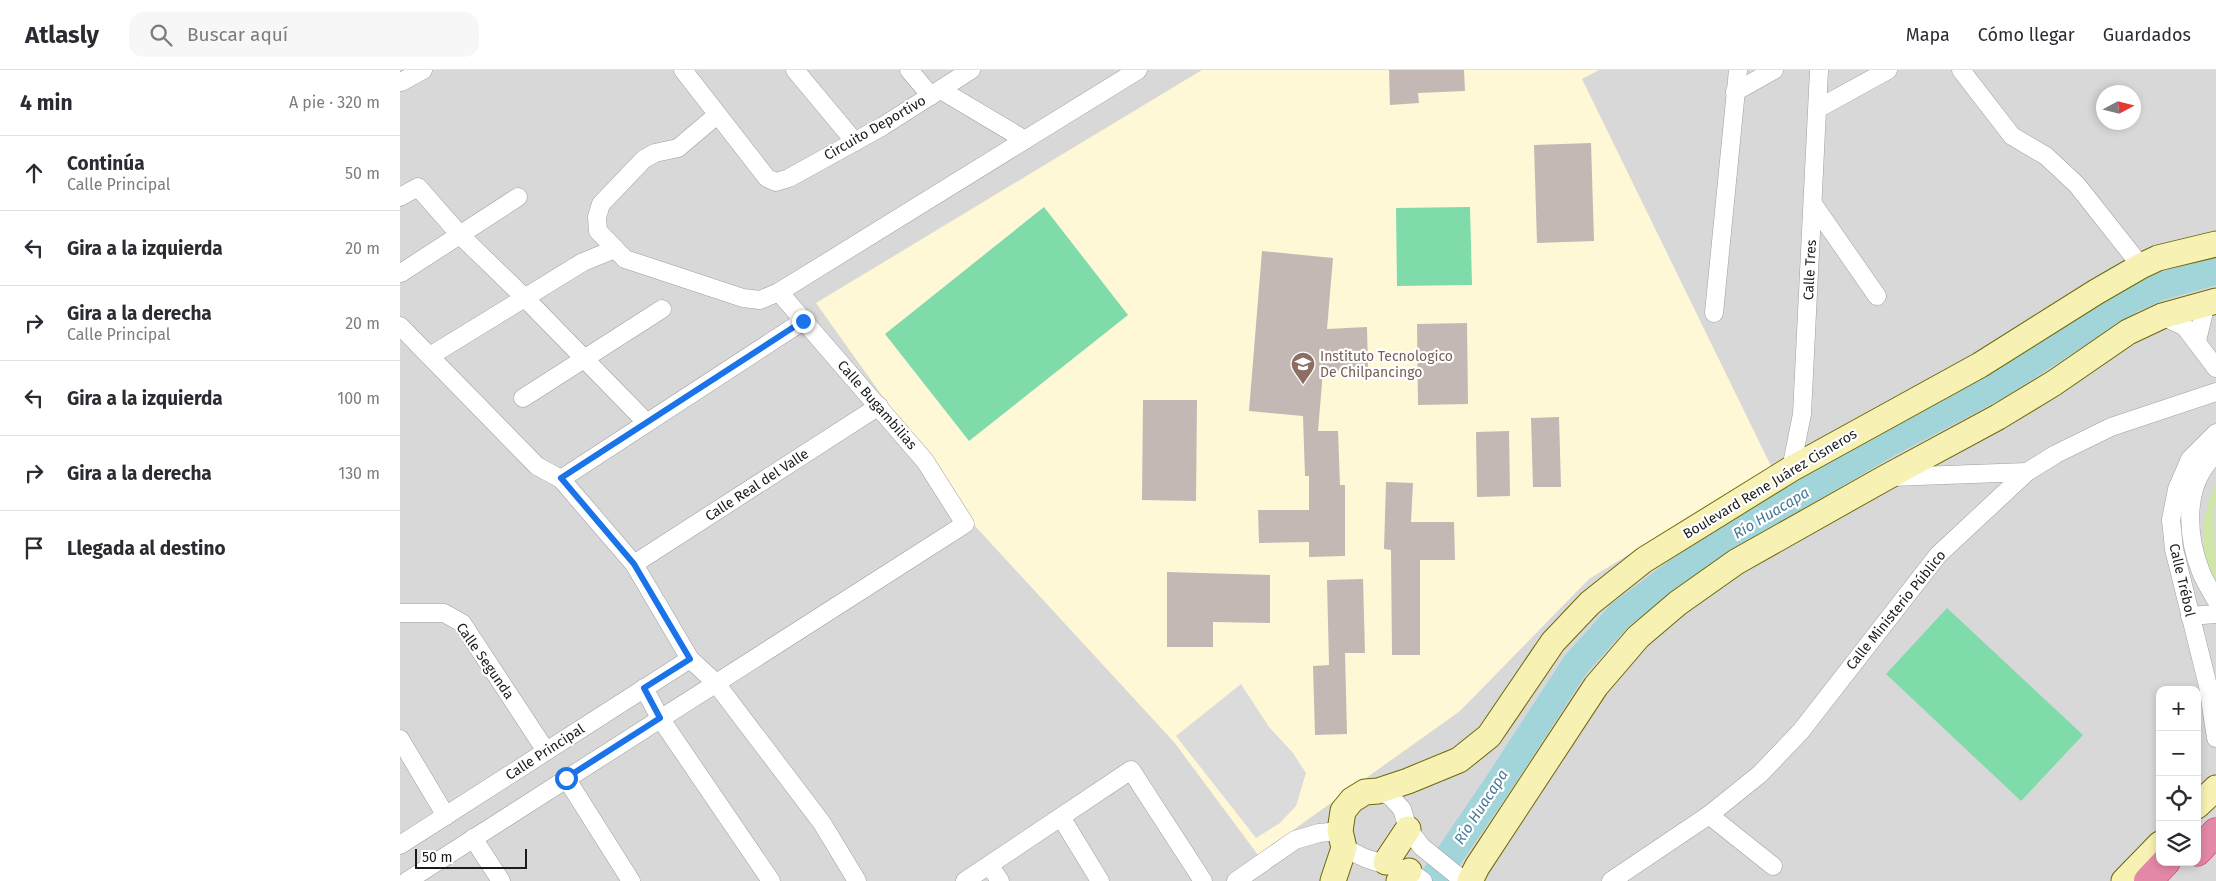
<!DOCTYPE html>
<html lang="es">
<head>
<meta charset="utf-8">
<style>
	:root { --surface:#fff; --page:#f7f7f7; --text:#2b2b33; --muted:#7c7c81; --line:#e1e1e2 }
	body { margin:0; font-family:"Fira Sans",sans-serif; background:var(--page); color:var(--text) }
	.controls { position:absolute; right:15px; bottom:15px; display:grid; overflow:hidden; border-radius:10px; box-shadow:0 2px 8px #0003 }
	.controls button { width:45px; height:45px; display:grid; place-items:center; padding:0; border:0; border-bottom:1px solid var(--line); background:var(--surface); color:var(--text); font:25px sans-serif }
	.compass { position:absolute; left:1696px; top:15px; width:45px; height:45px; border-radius:50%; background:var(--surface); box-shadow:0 2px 8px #0003; rotate:83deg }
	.scale { position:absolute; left:15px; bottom:12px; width:112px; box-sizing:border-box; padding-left:5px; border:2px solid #1b1b1b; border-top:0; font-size:14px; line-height:18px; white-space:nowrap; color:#1b1b1b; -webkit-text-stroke:4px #fff; paint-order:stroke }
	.stop { position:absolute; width:15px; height:15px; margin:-11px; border:4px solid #1a73e8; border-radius:50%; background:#fff }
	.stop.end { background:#1a73e8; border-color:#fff; box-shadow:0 1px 5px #0008 }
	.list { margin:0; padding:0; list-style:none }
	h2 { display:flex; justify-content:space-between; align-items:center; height:65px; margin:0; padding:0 20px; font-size:21px }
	h2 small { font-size:16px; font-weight:400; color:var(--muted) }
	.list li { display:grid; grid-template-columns:32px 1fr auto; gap:15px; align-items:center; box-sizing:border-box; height:75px; padding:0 20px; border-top:1px solid var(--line) }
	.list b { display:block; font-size:19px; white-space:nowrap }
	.list p { margin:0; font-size:16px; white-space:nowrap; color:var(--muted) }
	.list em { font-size:16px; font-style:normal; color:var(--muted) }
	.icon { flex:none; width:28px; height:28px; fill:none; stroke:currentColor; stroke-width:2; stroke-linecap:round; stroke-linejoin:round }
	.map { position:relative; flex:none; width:1816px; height:811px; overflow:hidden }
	header { display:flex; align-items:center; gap:30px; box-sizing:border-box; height:70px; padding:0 25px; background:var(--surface); border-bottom:1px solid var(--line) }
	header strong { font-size:24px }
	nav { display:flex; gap:28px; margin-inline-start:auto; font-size:18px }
	.search { width:350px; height:45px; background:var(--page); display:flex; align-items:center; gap:12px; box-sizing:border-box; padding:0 18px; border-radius:15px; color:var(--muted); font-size:19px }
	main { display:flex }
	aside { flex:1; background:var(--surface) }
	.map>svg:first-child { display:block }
	.residential { fill:#d9d8d8; fill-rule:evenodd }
	.education { fill:#fef8d7 }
	.grass { fill:#cfe6a6 }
	.pitch { fill:#7fdbaa }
	.parking { fill:#dbdbdb }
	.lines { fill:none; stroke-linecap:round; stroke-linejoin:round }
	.river { stroke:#a1d5d9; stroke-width:28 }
	.building { fill:#c3b8b4 }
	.street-casing { stroke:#9f9f9f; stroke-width:19 }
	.secondary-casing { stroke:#6c6907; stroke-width:27 }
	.highway-casing { stroke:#d02779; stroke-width:29 }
	.street { stroke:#fff; stroke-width:18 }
	.secondary { stroke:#f7f1b3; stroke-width:25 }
	.highway { stroke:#e388a6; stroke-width:28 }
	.route { stroke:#1a73e8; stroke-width:6 }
	.labels { text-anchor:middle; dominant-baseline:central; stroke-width:4.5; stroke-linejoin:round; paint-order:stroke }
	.street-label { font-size:14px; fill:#1b1b1b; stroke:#fff }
	.education-label { font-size:14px; fill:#785e54; stroke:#fff; text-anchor:start }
	.water-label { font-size:15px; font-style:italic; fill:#457a98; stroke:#fff }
</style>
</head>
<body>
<header>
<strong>Atlasly</strong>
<div class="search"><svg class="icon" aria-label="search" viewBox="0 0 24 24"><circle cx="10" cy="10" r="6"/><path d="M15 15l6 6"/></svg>Buscar aquí</div>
<nav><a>Mapa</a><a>Cómo llegar</a><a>Guardados</a></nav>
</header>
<main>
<aside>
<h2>4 min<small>A pie · 320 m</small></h2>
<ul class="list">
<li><svg class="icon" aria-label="ahead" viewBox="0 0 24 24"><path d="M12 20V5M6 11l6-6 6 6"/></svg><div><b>Continúa</b><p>Calle Principal</p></div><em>50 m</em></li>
<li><svg class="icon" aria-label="left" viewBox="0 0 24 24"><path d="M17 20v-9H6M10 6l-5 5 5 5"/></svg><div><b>Gira a la izquierda</b></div><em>20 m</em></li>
<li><svg class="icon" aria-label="right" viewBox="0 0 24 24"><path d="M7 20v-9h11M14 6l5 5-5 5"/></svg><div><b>Gira a la derecha</b><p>Calle Principal</p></div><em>20 m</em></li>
<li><svg class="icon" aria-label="left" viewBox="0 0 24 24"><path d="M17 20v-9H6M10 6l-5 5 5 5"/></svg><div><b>Gira a la izquierda</b></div><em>100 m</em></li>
<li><svg class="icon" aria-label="right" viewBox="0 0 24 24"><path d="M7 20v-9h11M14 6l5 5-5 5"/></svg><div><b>Gira a la derecha</b></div><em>130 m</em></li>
<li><svg class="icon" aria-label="arrive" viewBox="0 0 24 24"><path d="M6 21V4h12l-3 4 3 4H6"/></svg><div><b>Llegada al destino</b></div></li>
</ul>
</aside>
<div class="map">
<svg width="1816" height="811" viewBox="0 0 1816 811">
	<rect width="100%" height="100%" fill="#ece6e0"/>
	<path class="residential" d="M0,0h1816v811h-1816zM1704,22h30v30h-30zM1760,620h37v172h-37z"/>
	<polygon class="education" points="802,0 1199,0 1182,9 1371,396 1189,509 1060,641 858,785 774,672 575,456 416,233"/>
	<path class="grass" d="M1816,414v17l-3,8 3,71c-19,-28 -15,-67 0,-96z"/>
	<g class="pitch">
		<polygon points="644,137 728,245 569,371 485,264"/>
		<polygon points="1070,137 1072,215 997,216 996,138"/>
		<polygon points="1547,538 1683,665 1621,731 1486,604"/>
	</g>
	<polygon class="parking" points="841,614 869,657 893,683 906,703 896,736 880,753 856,768 776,666"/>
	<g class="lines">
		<polyline class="river" points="1032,811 1102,708 1176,594 1220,545 1276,503 1345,457 1488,373 1596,316 1731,229 1761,216 1816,201"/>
	</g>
	<g class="building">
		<polygon points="989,0 1064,0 1065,21 1018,23 1019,33 990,35"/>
		<polygon points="1191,73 1194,171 1137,173 1134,75"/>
		<polygon points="862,181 933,188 927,259 967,257 968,300 923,301 918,361 938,361 940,415 945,415 945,486 909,487 909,472 859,473 858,440 909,440 909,406 905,406 903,346 849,341"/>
		<polygon points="1067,253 1068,334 1018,335 1017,254"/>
		<polygon points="743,330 797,330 796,431 742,430"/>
		<polygon points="1159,347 1161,417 1133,417 1131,348"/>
		<polygon points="1109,361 1110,426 1077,427 1076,362"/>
		<polygon points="986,412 1013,413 1011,452 1054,452 1055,490 1020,490 1020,585 992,585 991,480 984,479"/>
		<polygon points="767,502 870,505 870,553 813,552 813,577 767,577"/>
		<polygon points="963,509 965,583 945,583 947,664 915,665 913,596 929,595 927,510"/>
	</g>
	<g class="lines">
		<defs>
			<g id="street">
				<polyline points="283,0 367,108 376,112 389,108 483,56 571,0"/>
				<polyline points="395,0 455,72"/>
				<polyline points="509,0 531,26"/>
				<polyline points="1561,0 1612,66 1646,86 1677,115 1741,196"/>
				<polyline points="1,12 23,0"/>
				<polyline points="541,20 625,70"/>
				<polyline points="1335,22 1374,0"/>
				<polyline points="1419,38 1488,0"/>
				<polyline points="317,45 278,78 255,83 244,89 201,134 197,147 198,161 225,189 343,228 360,230 379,222 738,0"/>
				<polyline points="0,127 18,117 60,165 125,228 246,352"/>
				<polyline points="1413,134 1477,226"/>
				<polyline points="1,203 118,127"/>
				<polyline points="1314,243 1338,0"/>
				<polyline points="1762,246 1785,257 1816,298"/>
				<polyline points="0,256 137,396 161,409 234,494 290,589 315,612 422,753 457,811"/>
				<polyline points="1797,271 1806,233"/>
				<polyline points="30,286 183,192 215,179"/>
				<polyline points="123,328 262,239"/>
				<polyline points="1816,363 1790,389 1777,419 1771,450 1774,479 1808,616 1816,668"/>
				<path d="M1816,384c-33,29 -30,80 -15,118 4,10 10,19 15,28"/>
				<polyline points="1391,399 1402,344 1419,0"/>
				<polyline points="1492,407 1627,402"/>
				<polyline points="161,409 403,251"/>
				<polyline points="234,494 479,336"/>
				<polyline points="0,543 44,543 62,553 146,681"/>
				<polyline points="1790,546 1816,544"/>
				<polyline points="244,618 260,648 371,811"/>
				<polyline points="0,669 46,746"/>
				<polyline points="166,708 231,811"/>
				<polyline points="978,721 990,726 1002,739 1008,759 1022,777 1064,811"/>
				<polyline points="1309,745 1373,796"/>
				<polyline points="661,747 700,811"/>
				<polyline points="73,768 101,811"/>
				<polyline points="0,775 290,589"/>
				<path d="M944,778c7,3 14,7 21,10 21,8 40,8 58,23"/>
				<polyline points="590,796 600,811"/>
				<polyline points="7,811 565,454 525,391 379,222"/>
				<polyline points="565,811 731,700 803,811"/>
				<polyline points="836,811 895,770 919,763 940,761"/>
				<polyline points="1211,811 1309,745 1360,704 1401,661 1538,485 1627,402 1656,384 1711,357 1816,322"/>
			</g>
			<g id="secondary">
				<polyline points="1797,736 1816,718"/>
				<polyline points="986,792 1008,759"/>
				<polyline points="933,811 944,778 940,761 943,741 952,730 965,722 978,721 1008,711 1059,690 1089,666 1153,572 1190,533 1244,490 1391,399 1580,295 1696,222 1741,196 1758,188 1816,174"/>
				<polyline points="999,811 1009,801"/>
				<polyline points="1070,811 1077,797 1196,616 1238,567 1278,533 1336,492 1485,408 1598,347 1654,313 1728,262 1762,246 1816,231"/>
				<polyline points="1724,811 1760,774"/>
			</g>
			<g id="highway">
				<polyline points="1797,782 1816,762"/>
				<polyline points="1748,811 1766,792"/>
			</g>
		</defs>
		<use href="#street" class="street-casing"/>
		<use href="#secondary" class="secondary-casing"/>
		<use href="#highway" class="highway-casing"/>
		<use href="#street" class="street"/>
		<use href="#secondary" class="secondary"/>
		<use href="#highway" class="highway"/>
	</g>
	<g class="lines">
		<polyline class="route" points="166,708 260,648 244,618 290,589 234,494 161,408 403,251"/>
	</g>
	<defs>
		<symbol id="university-pin" viewBox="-11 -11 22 30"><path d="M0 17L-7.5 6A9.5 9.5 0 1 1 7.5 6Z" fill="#8d6e63" stroke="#fff"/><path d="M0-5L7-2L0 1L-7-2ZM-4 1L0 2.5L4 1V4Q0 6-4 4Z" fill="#fff"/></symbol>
	</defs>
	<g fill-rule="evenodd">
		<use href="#university-pin" x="889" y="280" width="28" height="38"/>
	</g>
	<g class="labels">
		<g class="street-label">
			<text transform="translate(475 58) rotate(-30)">Circuito Deportivo</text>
			<text transform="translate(1410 200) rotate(-87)">Calle Tres</text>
			<text transform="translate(477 335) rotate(49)">Calle Bugambilias</text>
			<text transform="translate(1370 414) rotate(-31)">Boulevard Rene Juárez Cisneros</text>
			<text transform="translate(357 415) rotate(-33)">Calle Real del Valle</text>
			<text transform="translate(1782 510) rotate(77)">Calle Trébol</text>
			<text transform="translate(1496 540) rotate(-51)">Calle Ministerio Público</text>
			<text transform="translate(85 591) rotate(55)">Calle Segunda</text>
			<text transform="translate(145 682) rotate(-33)">Calle Principal</text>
		</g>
		<g class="education-label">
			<text x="920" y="286">Instituto Tecnologico<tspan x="920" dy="16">De Chilpancingo</tspan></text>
		</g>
		<g class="water-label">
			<text transform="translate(1371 443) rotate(-31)">Río Huacapa</text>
			<text transform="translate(1081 737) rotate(-57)">Río Huacapa</text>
		</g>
	</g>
</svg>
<div class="controls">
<button>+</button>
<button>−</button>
<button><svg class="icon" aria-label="locate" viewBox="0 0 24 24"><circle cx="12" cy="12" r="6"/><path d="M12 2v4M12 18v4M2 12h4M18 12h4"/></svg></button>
<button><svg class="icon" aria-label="layers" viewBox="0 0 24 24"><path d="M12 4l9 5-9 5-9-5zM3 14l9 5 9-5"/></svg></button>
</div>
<svg class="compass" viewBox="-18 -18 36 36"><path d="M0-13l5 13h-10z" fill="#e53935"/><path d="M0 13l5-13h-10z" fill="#7c7c81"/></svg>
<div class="scale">50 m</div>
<div class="stop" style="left:166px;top:708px"></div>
<div class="stop end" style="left:403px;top:251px"></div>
</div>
</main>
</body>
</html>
